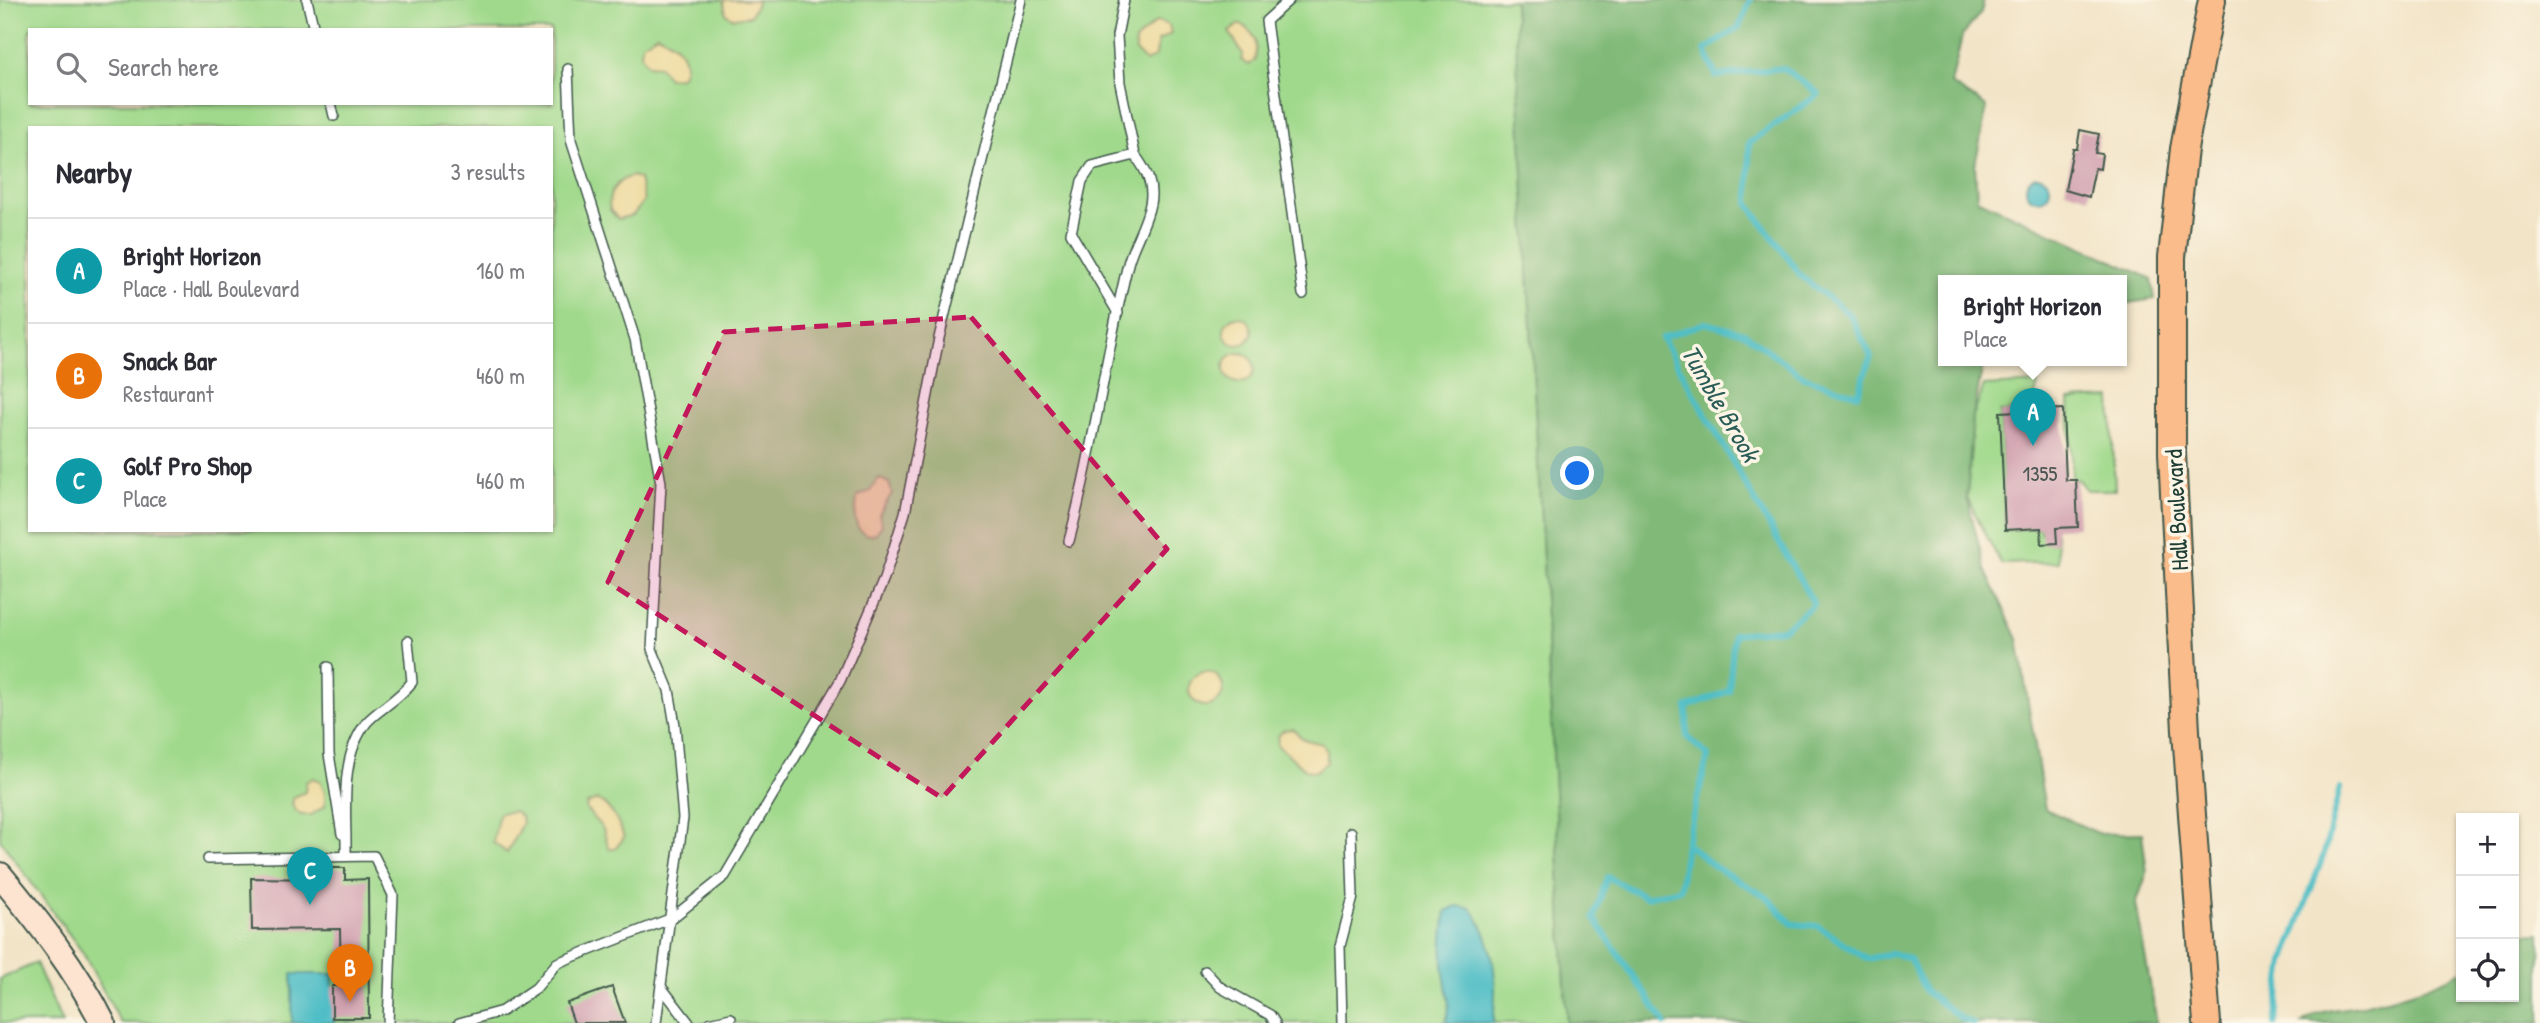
<!DOCTYPE html>
<html lang="en">
<head>
<meta charset="utf-8">
<style>
	:root { --surface:#fff; --page:#f7f7f7; --text:#2b2b33; --muted:#7c7c81; --line:#e1e1e2; --accent:#d93025 }
	body { margin:0; font-family:"Patrick Hand",sans-serif; background:var(--page); color:var(--text) }
	.controls { position:absolute; right:21px; bottom:21px; display:grid; overflow:hidden; border-radius:0px; box-shadow:0 2px 5px #0004 }
	.controls button { width:63px; height:63px; display:grid; place-items:center; padding:0; border:0; border-bottom:2px solid var(--line); background:var(--surface); color:var(--text); font:35px sans-serif }
	.you { position:absolute; left:1578px; top:474px; width:24px; height:24px; margin:-18px; border:5px solid #fff; border-radius:50%; background:#1a73e8; box-shadow:0 0 0 10px #1a73e833 }
	.badge { display:grid; place-items:center; width:46px; height:46px; border-radius:50%; background:var(--accent); color:#fff; font-size:23px; font-weight:700 }
	.pin { position:absolute; translate:-50% -58px; filter:drop-shadow(0 2px 4px #0008) }
	.pin::after { content:''; position:absolute; top:37px; width:24px; height:21px; background:inherit; clip-path:polygon(0 0,100% 0,50% 100%) }
	.popup { position:absolute; left:1938px; top:275px; width:189px; height:91px; box-sizing:border-box; display:grid; place-content:center; border-radius:0px; background:var(--surface); filter:drop-shadow(0 2px 5px #0005); font-size:23px; white-space:nowrap; color:var(--muted) }
	.popup b { font-size:26px; color:var(--text) }
	.popup::after { content:''; position:absolute; left:50%; top:100%; margin-left:-14px; border:14px solid transparent; border-top-color:var(--surface) }
	.list { margin:0; padding:0; list-style:none }
	h2 { display:flex; justify-content:space-between; align-items:center; height:91px; margin:0; padding:0 28px; font-size:30px }
	h2 small { font-size:23px; font-weight:400; color:var(--muted) }
	.list li { display:grid; grid-template-columns:46px 1fr auto; gap:21px; align-items:center; box-sizing:border-box; height:105px; padding:0 28px; border-top:2px solid var(--line) }
	.list b { display:block; font-size:26px; white-space:nowrap }
	.list p { margin:0; font-size:23px; white-space:nowrap; color:var(--muted) }
	.list em { font-size:23px; font-style:normal; color:var(--muted) }
	.icon { flex:none; width:38px; height:38px; fill:none; stroke:currentColor; stroke-width:2; stroke-linecap:round; stroke-linejoin:round }
	.map { position:relative; flex:none; width:2540px; height:1023px; overflow:hidden }
	.search { position:absolute; background:var(--surface); box-shadow:0 2px 5px #0004; left:28px; top:28px; width:525px; height:77px; display:flex; align-items:center; gap:18px; box-sizing:border-box; padding:0 24px; border-radius:0px; color:var(--muted); font-size:26px }
	.panel { position:absolute; background:var(--surface); box-shadow:0 2px 5px #0004; left:28px; top:126px; width:525px; height:406px; border-radius:0px }
	.map>svg:first-child { display:block }
	.green { fill:#a0d98c; stroke:#608b60; stroke-width:2; fill-rule:evenodd }
	.forest { fill:#80b978; stroke:#507b56; stroke-width:2 }
	.sand { fill:#eeda9e; stroke:#868c69; stroke-width:2 }
	.water { fill:#4fbec6; stroke:#377e7d; stroke-width:2 }
	.lines { fill:none; stroke-linecap:round; stroke-linejoin:round }
	.stream { stroke:#4fbec6; stroke-width:6 }
	.building { fill:#d1a1b0 }
	.lane-casing { stroke:#3f564a; stroke-width:12 }
	.secondary-casing { stroke:#3f564a; stroke-width:28 }
	.primary-casing { stroke:#3f564a; stroke-width:30 }
	.lane { stroke:#fff; stroke-width:9 }
	.secondary { stroke:#fde4d1; stroke-width:24 }
	.primary { stroke:#fabc8b; stroke-width:26 }
	.marked { fill:#c2185b; fill-opacity:0.2; stroke:#c2185b; stroke-width:5; stroke-dasharray:14 9; stroke-linejoin:round }
	.labels { text-anchor:middle; dominant-baseline:central; stroke-width:7; stroke-linejoin:round; paint-order:stroke }
	.number-label { font-size:21px; fill:#4c5653 }
	.street-label { font-size:24px; fill:#1f3d34; stroke:#fcf5e5 }
	.water-label { font-size:26px; font-style:italic; fill:#2b5d58; stroke:#fcf5e5 }
</style>
</head>
<body>
<div class="map">
<svg width="2540" height="1023" viewBox="0 0 2540 1023">
	<rect width="100%" height="100%" fill="#fcf5e5"/>
	<filter id="ink" filterUnits="userSpaceOnUse"><feTurbulence type="fractalNoise" baseFrequency=".0143" numOctaves="2"/><feDisplacementMap in="SourceGraphic" scale="14" xChannelSelector="R" yChannelSelector="G"/><feConvolveMatrix kernelMatrix="1 2 1 2 8 2 1 2 1" color-interpolation-filters="sRGB"/></filter>
	<filter id="wash" filterUnits="userSpaceOnUse"><feTurbulence type="fractalNoise" baseFrequency=".00686" numOctaves="4" result="noise"/><feDisplacementMap in="SourceGraphic" scale="28" xChannelSelector="R" yChannelSelector="G"/><feGaussianBlur stdDeviation="1.57" result="paint"/><feColorMatrix in="noise" values="0 0 0 0 0 0 0 0 0 0 0 0 0 0 0 0 0 1.4 0 .05"/><feComposite in="paint" operator="in"/></filter>
	<g filter="url(#wash)">
		<rect width="100%" height="100%" fill="#f2e4c7"/>
		<g class="green">
			<path d="M0,0h1514l53,1023h-1446l-38,-70 -83,-113zM30,30h521v73h-521zM30,128h521v402h-521z"/>
			<polygon points="2038,383 2032,410 2000,412 2006,530 2039,528 2041,534 2056,533 2058,562 2001,564 1967,498 1973,416 1984,386"/>
			<polygon points="2111,398 2115,490 2087,490 2077,479 2072,479 2069,400"/>
			<polygon points="36,963 62,1023 0,1023 0,979"/>
		</g>
		<g class="forest">
			<polygon points="1514,0 1984,0 1981,12 1962,36 1951,84 1987,107 1975,165 1977,199 2152,279 2155,299 2122,304 2122,280 1944,280 1944,360 1984,360 1973,416 1967,498 1985,569 2018,639 2045,809 2100,834 2142,833 2147,873 2136,904 2157,1023 1567,1023"/>
			<path d="M2540,933v90h-238c23,-16 31,-12 56,-17 34,-8 72,-17 103,-35v26h53v-63z"/>
		</g>
		<g class="sand">
			<polygon points="723,0 756,0 757,3 750,16 733,18 726,14"/>
			<polygon points="1157,21 1169,25 1171,34 1158,41 1156,56 1146,62 1136,52 1135,41"/>
			<path d="M1239,24c17,7 19,20 16,36l-6,5 -8,-5 2,-6 -14,-22z"/>
			<path d="M657,34c18,8 36,22 24,43l-13,1 -9,-12 -11,-1 -7,-10 1,-11z"/>
			<path d="M633,176l6,3 5,22 -11,14 -15,4 -8,-9c-4,-16 7,-31 23,-34z"/>
			<circle cx="1238" cy="331" r="14"/>
			<circle cx="1239" cy="368" r="15"/>
			<polygon points="879,478 889,483 892,493 879,515 882,526 875,534 866,535 858,528 855,518 857,497 870,491"/>
			<circle cx="1206" cy="689" r="17"/>
			<polygon points="1293,729 1303,739 1322,744 1327,751 1327,762 1315,772 1306,770 1277,745 1278,736 1284,730"/>
			<path d="M313,778l7,3 5,11v14l-14,9h-10c-7,-5 -11,-10 -7,-18l11,-5 1,-10z"/>
			<path d="M597,800c14,6 23,24 27,38l-9,11h-6l-6,-20 -17,-20 1,-5z"/>
			<polygon points="514,811 521,816 522,823 507,853 493,842 499,813"/>
		</g>
		<g class="water">
			<circle cx="2038" cy="188" r="12"/>
			<path d="M1456,906l15,2c24,32 27,76 22,115h-48c8,-16 1,-33 -1,-50 -3,-20 -1,-42 2,-62z"/>
			<polygon points="292,974 333,974 334,1023 292,1023"/>
		</g>
		<g class="lines">
			<g class="stream">
				<polyline points="1686,843 1715,867 1767,897 1792,924 1818,926 1867,959 1892,953 1910,959 1925,991 1962,1019 1973,1023"/>
				<polyline points="1665,1023 1594,918 1607,877 1646,897 1680,889 1686,843 1708,756 1687,737 1687,707 1729,691 1734,634 1783,629 1814,604 1662,338 1705,323 1744,333 1804,377 1858,395 1871,356 1850,315 1801,276 1749,205 1749,143 1819,94 1783,68 1716,76 1705,50 1739,27 1750,0"/>
				<polyline points="2275,1023 2284,962 2324,854 2340,788"/>
			</g>
		</g>
		<g id="blocks">
			<g class="building">
				<polygon points="2080,130 2099,134 2095,153 2102,154 2100,169 2095,168 2089,197 2065,190 2073,149 2077,149"/>
				<polygon points="2063,409 2066,480 2076,480 2078,527 2056,528 2057,543 2042,544 2041,528 2005,530 2000,412"/>
				<polygon points="323,868 345,868 345,880 368,879 369,1018 332,1018 332,986 341,986 340,929 252,930 251,878 323,879"/>
				<polygon points="612,987 625,1023 574,1023 567,1003"/>
			</g>
		</g>
	</g>
	<g filter="url(#ink)">
		<use href="#blocks" fill-opacity="0" stroke="#3f564a" stroke-width="2"/>
		<g class="lines">
			<defs>
				<g id="lane">
					<polyline points="307,0 314,30"/>
					<polyline points="1124,0 1117,36 1120,83 1135,155"/>
					<polyline points="1289,0 1266,21 1303,294"/>
					<polyline points="568,69 571,140 635,339 661,483 652,649 669,690 675,725 683,818 656,1023"/>
					<polyline points="331,103 334,116"/>
					<path d="M1069,541c25,-92 36,-185 59,-277 5,-20 18,-39 22,-60 4,-20 -4,-34 -15,-49l-43,11 -10,15 -11,52 47,80"/>
					<polyline points="328,667 329,754 342,834"/>
					<path d="M346,856c1,-43 -8,-98 21,-134 12,-13 31,-22 45,-40l-4,-41"/>
					<polyline points="208,859 374,856 393,895 388,1023"/>
					<polyline points="1205,971 1220,987 1270,1015 1275,1023"/>
					<polyline points="662,988 689,1023"/>
					<polyline points="459,1023 502,1011 536,988 557,963 672,918 725,876 840,681 884,579 905,513 939,338 1021,0"/>
					<polyline points="709,1023 731,1018"/>
					<polyline points="1342,1023 1340,946 1353,897 1351,832"/>
				</g>
				<path id="secondary" d="M0,875c38,46 76,94 103,148"/>
				<polyline id="primary" points="2207,1023 2186,731 2172,453 2172,257 2184,149 2212,0"/>
			</defs>
			<use href="#lane" class="lane-casing"/>
			<use href="#secondary" class="secondary-casing"/>
			<use href="#primary" class="primary-casing"/>
			<use href="#lane" class="lane"/>
			<use href="#secondary" class="secondary"/>
			<use href="#primary" class="primary"/>
		</g>
	</g>
	<path class="marked" d="M971,317l196,232 -225,249 -334,-216 116,-250z"/>
	<g class="labels">
		<g class="number-label">
			<text x="2040" y="473">1355</text>
		</g>
		<g class="street-label">
			<text transform="translate(2176 510) rotate(-93)">Hall Boulevard</text>
		</g>
		<g class="water-label">
			<text transform="translate(1721 403) rotate(60)">Tumble Brook</text>
		</g>
	</g>
</svg>
<div class="controls">
<button>+</button>
<button>−</button>
<button><svg class="icon" aria-label="locate" viewBox="0 0 24 24"><circle cx="12" cy="12" r="6"/><path d="M12 2v4M12 18v4M2 12h4M18 12h4"/></svg></button>
</div>
<div class="you"></div>
<div class="pin badge" style="left:2033px;top:446px;background:#0f9aa8">A</div>
<div class="popup"><b>Bright Horizon</b>Place</div>
<div class="pin badge" style="left:350px;top:1002px;background:#e8710a">B</div>
<div class="pin badge" style="left:310px;top:905px;background:#0f9aa8">C</div>
<div class="search"><svg class="icon" aria-label="search" viewBox="0 0 24 24"><circle cx="10" cy="10" r="6"/><path d="M15 15l6 6"/></svg>Search here</div>
<section class="panel">
<h2>Nearby<small>3 results</small></h2>
<ul class="list">
<li><span class="badge" style="background:#0f9aa8">A</span><div><b>Bright Horizon</b><p>Place · Hall Boulevard</p></div><em>160 m</em></li>
<li><span class="badge" style="background:#e8710a">B</span><div><b>Snack Bar</b><p>Restaurant</p></div><em>460 m</em></li>
<li><span class="badge" style="background:#0f9aa8">C</span><div><b>Golf Pro Shop</b><p>Place</p></div><em>460 m</em></li>
</ul>
</section>
</div>
</body>
</html>
